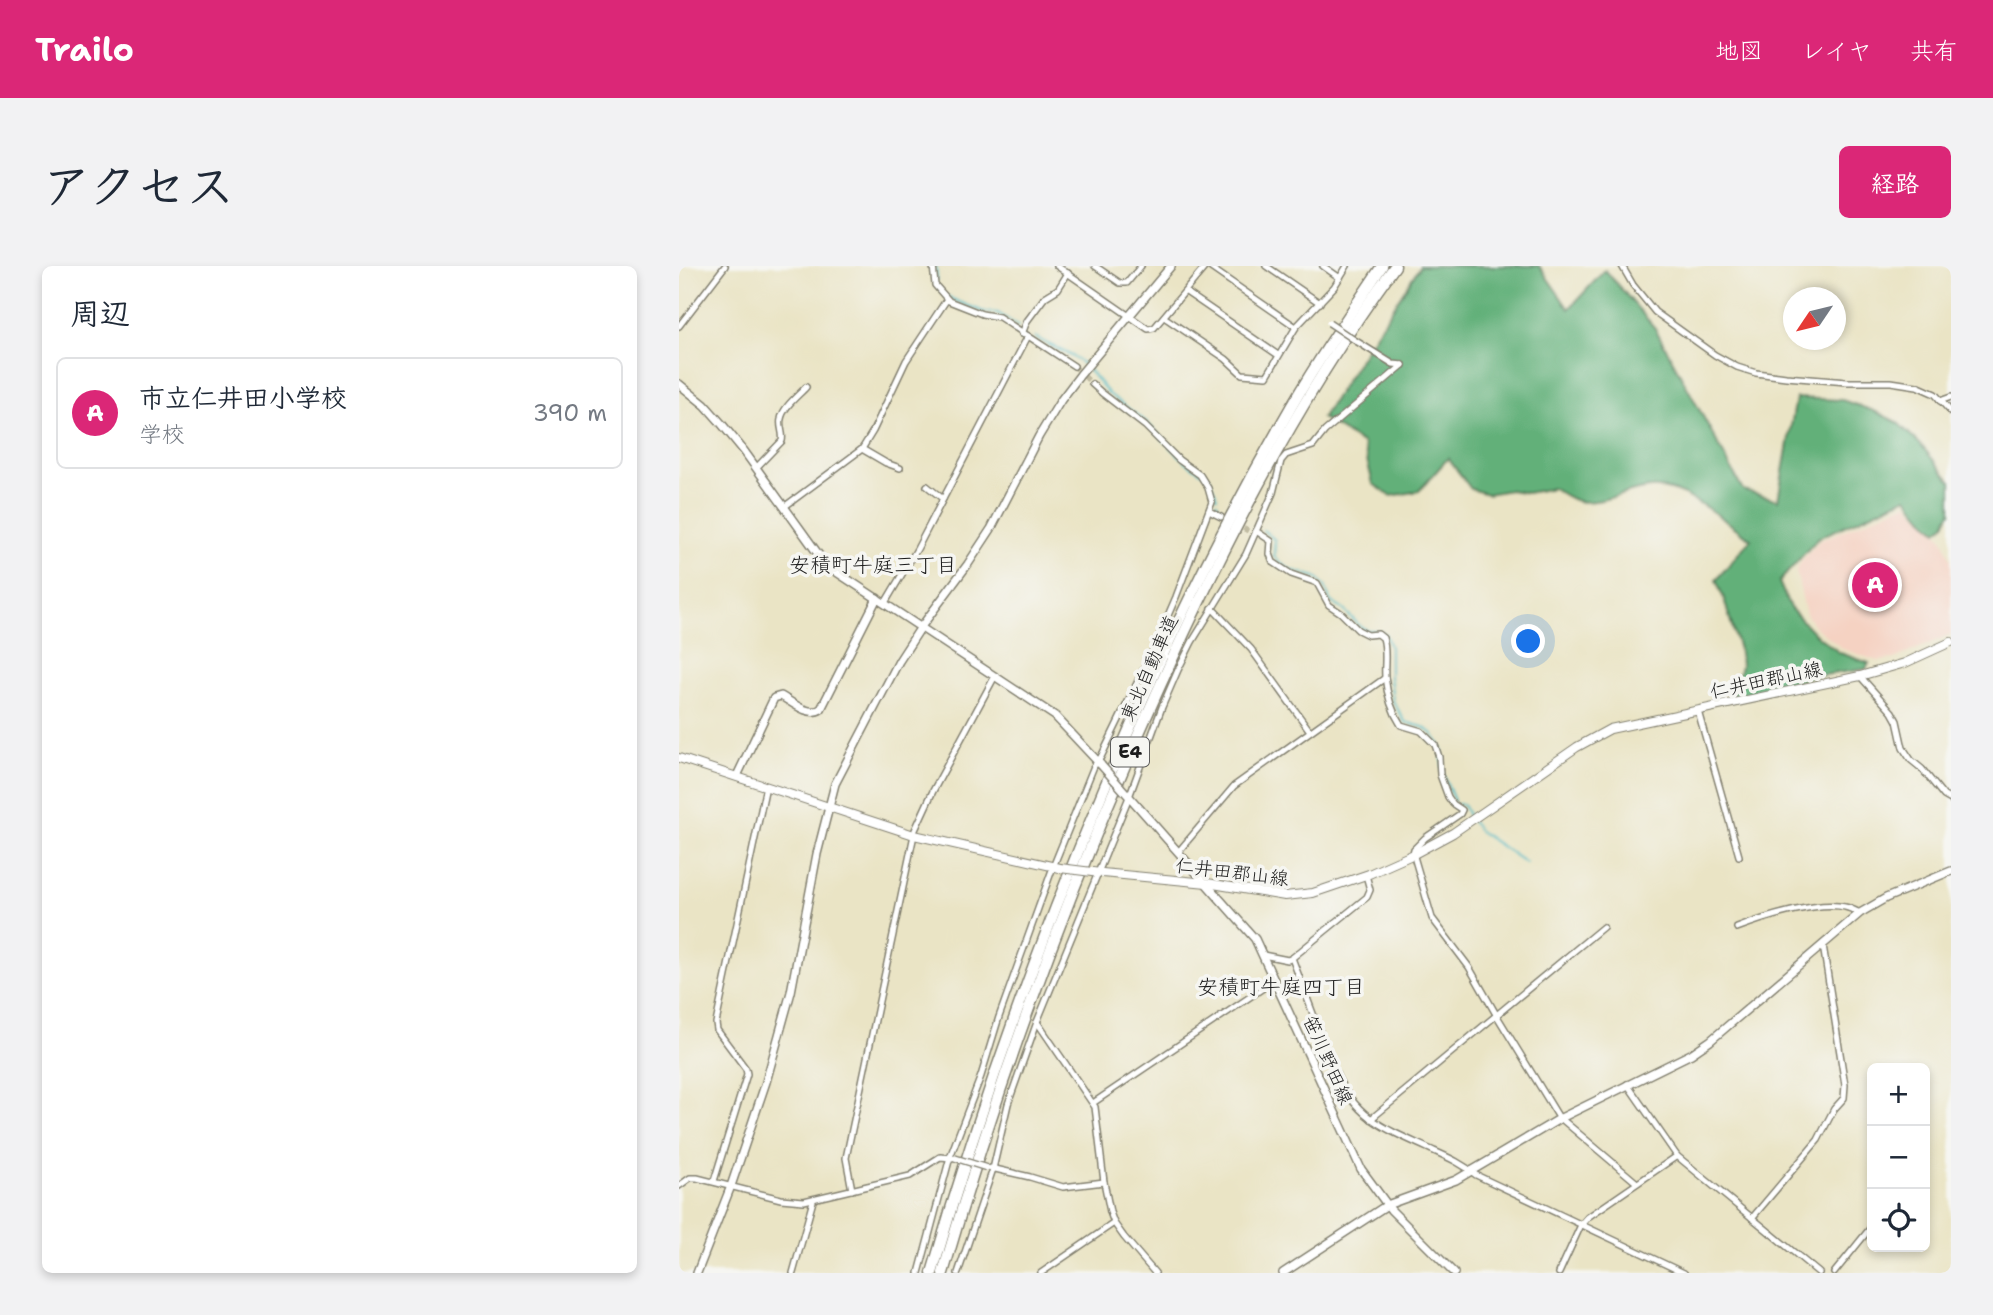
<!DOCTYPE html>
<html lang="ja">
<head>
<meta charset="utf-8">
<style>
	:root { --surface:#fff; --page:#f2f2f3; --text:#1f2937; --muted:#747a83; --line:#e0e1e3; --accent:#db2777 }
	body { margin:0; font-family:"Shantell Sans","Klee One",sans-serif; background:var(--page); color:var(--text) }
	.controls { position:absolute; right:21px; bottom:21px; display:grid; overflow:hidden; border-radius:10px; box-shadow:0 4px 10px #0003 }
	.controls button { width:63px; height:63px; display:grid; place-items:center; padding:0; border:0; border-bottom:2px solid var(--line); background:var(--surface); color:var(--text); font:35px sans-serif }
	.compass { position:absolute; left:1104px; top:21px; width:63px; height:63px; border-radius:50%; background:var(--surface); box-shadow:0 4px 10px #0003; rotate:235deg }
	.you { position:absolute; left:850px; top:376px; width:24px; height:24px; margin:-18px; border:5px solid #fff; border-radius:50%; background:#1a73e8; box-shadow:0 0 0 10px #1a73e833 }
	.badge { display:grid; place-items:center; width:46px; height:46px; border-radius:50%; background:var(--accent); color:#fff; font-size:23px; font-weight:700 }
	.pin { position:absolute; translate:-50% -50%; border:4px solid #fff; box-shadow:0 2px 7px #0006 }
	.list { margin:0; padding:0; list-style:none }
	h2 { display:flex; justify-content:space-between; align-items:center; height:91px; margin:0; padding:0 28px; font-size:30px }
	h2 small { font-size:23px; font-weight:400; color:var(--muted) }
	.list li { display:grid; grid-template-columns:46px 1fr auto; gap:21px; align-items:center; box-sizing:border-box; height:112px; margin:0 14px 14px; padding:0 14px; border:2px solid var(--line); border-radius:10px }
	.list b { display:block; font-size:26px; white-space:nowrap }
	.list p { margin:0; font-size:23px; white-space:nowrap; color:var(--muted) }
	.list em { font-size:23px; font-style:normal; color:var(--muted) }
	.icon { flex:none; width:38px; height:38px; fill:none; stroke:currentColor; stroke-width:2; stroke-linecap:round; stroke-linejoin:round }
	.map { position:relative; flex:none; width:1272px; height:1007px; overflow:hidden; border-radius:10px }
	header { display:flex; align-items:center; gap:42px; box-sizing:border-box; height:98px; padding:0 35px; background:var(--accent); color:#fff }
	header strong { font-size:33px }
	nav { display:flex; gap:38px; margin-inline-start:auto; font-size:24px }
	.intro { display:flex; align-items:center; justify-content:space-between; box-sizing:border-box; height:168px; padding:0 42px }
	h1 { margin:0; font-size:49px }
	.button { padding:18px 32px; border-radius:10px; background:var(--accent); color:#fff; font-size:24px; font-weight:700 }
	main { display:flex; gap:42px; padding:0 42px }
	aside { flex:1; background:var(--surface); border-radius:10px; box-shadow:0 4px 10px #0003 }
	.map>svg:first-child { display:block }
	.built { fill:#f5d2c2 }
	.forest { fill:#62b079; stroke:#3f664a; stroke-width:2 }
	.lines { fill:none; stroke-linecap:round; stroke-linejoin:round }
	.stream { stroke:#4bb9c5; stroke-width:2 }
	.minor-tunnel { stroke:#c1bca3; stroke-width:5; stroke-dasharray:5 2.5; stroke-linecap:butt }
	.minor-casing { stroke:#838070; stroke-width:8 }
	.tertiary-casing { stroke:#838070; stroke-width:10 }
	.secondary-casing { stroke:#838070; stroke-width:10 }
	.motorway-casing { stroke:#838070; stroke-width:13 }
	.minor { stroke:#fff; stroke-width:5 }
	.tertiary { stroke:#fff; stroke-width:7 }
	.secondary { stroke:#fff; stroke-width:8 }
	.motorway { stroke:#fff; stroke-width:10 }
	.minor-bridge-casing { stroke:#838070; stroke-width:8; stroke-linecap:butt }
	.tertiary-bridge-casing { stroke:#838070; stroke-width:10; stroke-linecap:butt }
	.secondary-bridge-casing { stroke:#838070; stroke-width:10; stroke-linecap:butt }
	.minor-bridge { stroke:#fff; stroke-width:5 }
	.tertiary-bridge { stroke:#fff; stroke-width:7 }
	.secondary-bridge { stroke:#fff; stroke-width:8 }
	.labels { text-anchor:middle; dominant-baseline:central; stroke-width:7; stroke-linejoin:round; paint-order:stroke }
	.shield { fill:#f6f6f2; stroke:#5d5d5c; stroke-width:2 }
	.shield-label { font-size:18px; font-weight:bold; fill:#1c1c1c }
	.street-label { font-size:19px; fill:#1c1c1c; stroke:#f6f6f2 }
	.neighbourhood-label { font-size:21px; fill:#1c1c1c; stroke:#f6f6f2 }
</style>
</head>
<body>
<header>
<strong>Trailo</strong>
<nav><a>地図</a><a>レイヤ</a><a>共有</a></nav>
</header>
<div class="intro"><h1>アクセス</h1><a class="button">経路</a></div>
<main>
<aside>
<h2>周辺<small></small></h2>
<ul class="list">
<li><span class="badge">A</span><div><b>市立仁井田小学校</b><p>学校</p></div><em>390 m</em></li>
</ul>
</aside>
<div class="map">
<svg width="1272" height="1007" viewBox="0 0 1272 1007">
	<rect width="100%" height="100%" fill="#f6f6f2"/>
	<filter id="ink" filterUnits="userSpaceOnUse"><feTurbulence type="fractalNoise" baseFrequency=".0143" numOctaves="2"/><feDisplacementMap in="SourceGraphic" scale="14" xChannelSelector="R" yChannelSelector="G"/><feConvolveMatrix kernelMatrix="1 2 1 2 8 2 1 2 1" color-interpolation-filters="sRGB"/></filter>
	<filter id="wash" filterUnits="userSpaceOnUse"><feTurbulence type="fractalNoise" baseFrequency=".00686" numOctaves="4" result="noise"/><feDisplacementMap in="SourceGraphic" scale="28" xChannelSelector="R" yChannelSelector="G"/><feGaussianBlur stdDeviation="1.57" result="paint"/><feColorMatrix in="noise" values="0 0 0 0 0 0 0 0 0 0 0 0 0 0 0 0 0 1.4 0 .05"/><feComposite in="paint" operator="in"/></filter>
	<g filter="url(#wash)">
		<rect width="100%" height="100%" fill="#eae4c5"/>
		<polygon class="built" points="1228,237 1263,271 1272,294 1272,368 1215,393 1198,395 1164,383 1136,361 1127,348 1117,305 1123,294 1140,275"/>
		<path class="forest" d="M741,0h119l30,43 36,-39 50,58 88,162 35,10 18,-102 46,2 32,11 23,11 23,22 31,37v31l-6,12 -8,7 -9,-8 -21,-26 -89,41 -39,44 11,26 25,26 25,19 29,10 -3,6 -56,8 -75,22 -2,-4 8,-29 -1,-13 -16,-54 -8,-19 35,-41c-26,-18 -67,-54 -100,-51 -23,1 -57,21 -79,11 -7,-3 -13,-7 -19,-11l-26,5 -17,-3 -23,4 -16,-5 -23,-31 -29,33 -28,5 -18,-12 -10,-40 -41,-26z"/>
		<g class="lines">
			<g class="stream">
				<polyline points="257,0 258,14"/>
				<polyline points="269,30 273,33 305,46 319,47 339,60"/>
				<path d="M356,71c16,10 35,15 49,28"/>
				<polyline points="409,103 430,128 466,155 507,196 530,211 538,231"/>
				<polyline points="538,236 539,240 542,242"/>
				<polyline points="584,264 596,274 595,290 599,295 612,304 637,311 646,320 651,335 665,344 682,361 688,364 701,365 706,368 711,381 711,411 714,435 726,456 744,461 753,467 758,474 763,484 764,508 775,535"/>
				<polyline points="779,538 784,539 790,551"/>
				<polyline points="793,556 800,565 847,597"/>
			</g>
		</g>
	</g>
	<g filter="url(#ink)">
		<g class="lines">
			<g class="minor-tunnel">
				<polyline points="395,100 413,118"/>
				<polyline points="558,259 571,266"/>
			</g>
			<defs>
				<g id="minor">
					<polyline points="254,0 256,19 270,35 303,48 320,51 395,100"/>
					<polyline points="378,0 469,63 475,62 527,0"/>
					<polyline points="416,0 441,17 448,17 462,0"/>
					<polyline points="529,0 617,61"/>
					<polyline points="587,0 641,37"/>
					<polyline points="644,0 661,12"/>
					<polyline points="943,0 954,19 976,46 1036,89 1058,101 1077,107 1107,111 1168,116 1212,116 1238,120 1256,128 1272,146"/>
					<polyline points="507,26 599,89"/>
					<polyline points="485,51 547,93 563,108 588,110 617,61 655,21 668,0"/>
					<polyline points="0,60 46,0"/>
					<polyline points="343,68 348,55 366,31 379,23 389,7"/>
					<polyline points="677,75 714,98 724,99"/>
					<polyline points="1261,135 1272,131"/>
					<polyline points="183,183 207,197 221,202"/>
					<path d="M77,202l26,-27c2,-8 -3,-14 -1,-22 2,-12 17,-23 25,-32"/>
					<polyline points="248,220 264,233"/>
					<polyline points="105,241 183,183 194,165 227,95 268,33"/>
					<polyline points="530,245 542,251"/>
					<path d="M577,265l15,10 -1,13 3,8 18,12 26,9 12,22 12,8 17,17 10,5 10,-1 5,4c4,13 1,26 2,39 2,17 6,33 16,48l20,6 14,14 4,12 1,18 8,22 5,7 9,6 -2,4 -35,24 -11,11 -1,4 19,65 37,49 28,49 61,100 79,67"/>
					<polyline points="206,337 238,283 349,70"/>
					<polyline points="533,342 572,383 631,465"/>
					<polyline points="1181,410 1213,446 1218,455 1224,482 1232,494 1243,503 1265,530 1272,534"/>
					<polyline points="1019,445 1060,590"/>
					<polyline points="500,585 555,520 706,412"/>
					<path d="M1058,662c26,-10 82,-28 108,-21 5,1 11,4 15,6"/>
					<polyline points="584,689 609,694 613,692 688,631 691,624 687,609"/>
					<path d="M613,692l43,114c22,49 54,58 99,79 16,7 29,13 42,24l208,98"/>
					<polyline points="358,756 416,841 425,916 431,946 435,957 445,971 476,1007"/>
					<polyline points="948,818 998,890 1140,1007"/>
					<polyline points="414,837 596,714"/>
					<polyline points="692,853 924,661"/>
					<polyline points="312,902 351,911 384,921 425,916"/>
					<polyline points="35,915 68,808 67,803 38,764 37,757 87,520"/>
					<polyline points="0,920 11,912 18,912 102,933 125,935 231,910 261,891 273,892"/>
					<polyline points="173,924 167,892 236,564 254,525 316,410"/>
					<polyline points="1073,952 1139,874 1155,843 1165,832 1166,819 1144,679"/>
					<polyline points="114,1007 134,935"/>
					<polyline points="240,1007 271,891 302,810 320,751 374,601 415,500 422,491 474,384 497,331 533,236 529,222 521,209 500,194 466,160 423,127 413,118"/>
					<polyline points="279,1007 314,903 329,838 358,756 450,531 483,441 499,404 513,376 567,288 594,227 602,195 607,189 634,180 646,165 724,99"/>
					<polyline points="362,1007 435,957"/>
					<polyline points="880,1007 902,959 909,951 998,890"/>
					<polyline points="1155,1007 1193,960"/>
				</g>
				<g id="tertiary">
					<polyline points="0,118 26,139 42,157 65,185 147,299 376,450 422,499"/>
					<path d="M58,510l37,-78 7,-2c12,7 28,21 40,13l56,-111"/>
					<polyline points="447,527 576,673 682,903 712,944 775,1007"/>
					<polyline points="18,1007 52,920 87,816 112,726 138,588 156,518 220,395 242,361 289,298 312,263 360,170 382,134 401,109 492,0"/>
					<polyline points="604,1007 708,939 777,914 882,852 1012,788 1031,775 1181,647 1207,632 1272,605"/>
				</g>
				<g id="secondary">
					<polyline points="0,492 235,569 381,602"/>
					<polyline points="413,606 528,617 606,630 634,627 690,608 735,588 774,567 898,481 931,463 1181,410 1226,397 1272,376"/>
				</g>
				<g id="motorway">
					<path d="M253,1007c47,-164 105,-325 171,-482 53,-127 112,-251 180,-370 30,-54 65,-104 99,-155"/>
					<path d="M264,1007c54,-187 121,-371 200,-549 70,-159 149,-317 252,-458"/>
				</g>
			</defs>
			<use href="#minor" class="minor-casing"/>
			<use href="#tertiary" class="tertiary-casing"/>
			<use href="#secondary" class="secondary-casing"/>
			<use href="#motorway" class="motorway-casing"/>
			<use href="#minor" class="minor"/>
			<use href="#tertiary" class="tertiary"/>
			<use href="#secondary" class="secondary"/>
			<use href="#motorway" class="motorway"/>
			<defs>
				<g id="minor-bridge">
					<polyline points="650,57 677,75"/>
					<polyline points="276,892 308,902"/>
				</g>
				<polyline id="tertiary-bridge" points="422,499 447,527"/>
				<polyline id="secondary-bridge" points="381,602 413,606"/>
			</defs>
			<use href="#minor-bridge" class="minor-bridge-casing"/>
			<use href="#tertiary-bridge" class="tertiary-bridge-casing"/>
			<use href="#secondary-bridge" class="secondary-bridge-casing"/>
			<use href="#minor-bridge" class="minor-bridge"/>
			<use href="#tertiary-bridge" class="tertiary-bridge"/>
			<use href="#secondary-bridge" class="secondary-bridge"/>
		</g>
	</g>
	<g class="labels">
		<rect class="shield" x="432" y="471.5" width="38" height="29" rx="5"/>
		<g class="shield-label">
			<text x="451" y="486">E4</text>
		</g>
		<g class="street-label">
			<text transform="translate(470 402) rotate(-66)">東北自動車道</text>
			<text transform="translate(1087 414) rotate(-12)">仁井田郡山線</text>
			<text transform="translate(553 606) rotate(7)">仁井田郡山線</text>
			<text transform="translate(649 794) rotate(66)">笹川野田線</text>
		</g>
		<g class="neighbourhood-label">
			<text x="194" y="299">安積町牛庭三丁目</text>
			<text x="602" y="721">安積町牛庭四丁目</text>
		</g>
	</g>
</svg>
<div class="controls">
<button>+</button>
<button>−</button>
<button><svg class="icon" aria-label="locate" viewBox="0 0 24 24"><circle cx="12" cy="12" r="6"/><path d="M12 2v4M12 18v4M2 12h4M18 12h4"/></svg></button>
</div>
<svg class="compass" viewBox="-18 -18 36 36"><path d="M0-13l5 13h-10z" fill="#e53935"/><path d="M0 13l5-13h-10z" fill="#747a83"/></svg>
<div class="you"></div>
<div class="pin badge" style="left:1196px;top:319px">A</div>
</div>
</main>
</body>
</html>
